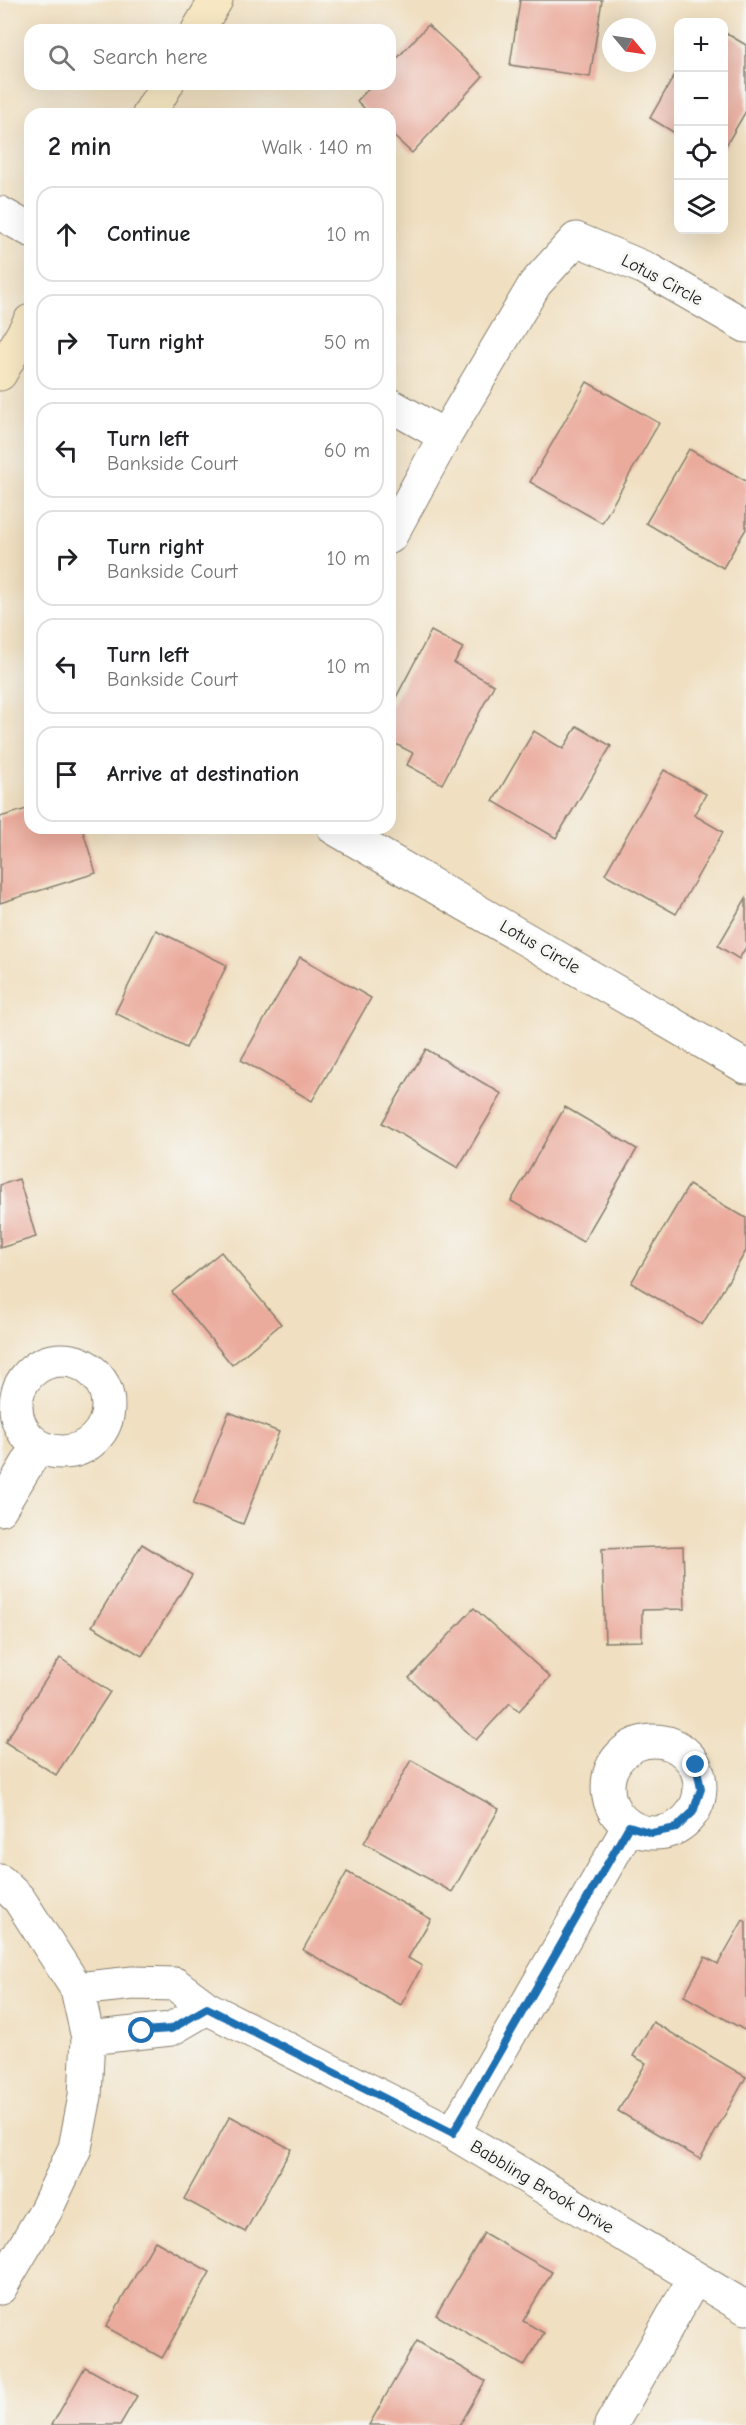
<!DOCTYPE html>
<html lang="en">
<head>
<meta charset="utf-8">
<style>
	:root { --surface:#fff; --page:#f6f6f6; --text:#202124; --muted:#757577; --line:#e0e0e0 }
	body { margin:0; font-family:"Comic Neue",sans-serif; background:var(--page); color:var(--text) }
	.controls { position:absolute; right:18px; top:18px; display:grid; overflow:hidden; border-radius:12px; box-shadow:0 6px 24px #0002 }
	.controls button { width:54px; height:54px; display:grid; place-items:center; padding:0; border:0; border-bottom:2px solid var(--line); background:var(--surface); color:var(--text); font:30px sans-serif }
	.compass { position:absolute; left:602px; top:18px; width:54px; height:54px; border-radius:50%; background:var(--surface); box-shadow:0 6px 24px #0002; rotate:119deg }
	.stop { position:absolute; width:18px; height:18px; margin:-14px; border:4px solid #1f6fb2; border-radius:50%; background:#fff }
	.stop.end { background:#1f6fb2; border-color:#fff; box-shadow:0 2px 6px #0008 }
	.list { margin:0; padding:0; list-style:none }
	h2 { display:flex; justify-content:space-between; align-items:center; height:78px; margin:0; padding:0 24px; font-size:26px }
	h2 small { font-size:20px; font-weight:400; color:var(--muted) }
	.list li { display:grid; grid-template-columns:39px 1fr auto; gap:18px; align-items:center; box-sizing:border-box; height:96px; margin:0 12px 12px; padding:0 12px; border:2px solid var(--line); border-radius:18px }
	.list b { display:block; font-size:22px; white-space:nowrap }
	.list p { margin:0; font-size:20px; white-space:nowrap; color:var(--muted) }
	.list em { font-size:20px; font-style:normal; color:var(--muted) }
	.icon { flex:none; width:33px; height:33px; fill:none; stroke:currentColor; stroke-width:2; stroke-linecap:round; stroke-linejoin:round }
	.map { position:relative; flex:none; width:746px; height:2425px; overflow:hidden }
	.search { position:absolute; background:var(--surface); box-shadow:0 6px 24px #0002; left:24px; top:24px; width:372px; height:66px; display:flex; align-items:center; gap:15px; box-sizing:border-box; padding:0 21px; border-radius:18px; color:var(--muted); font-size:22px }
	.panel { position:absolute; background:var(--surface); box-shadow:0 6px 24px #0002; left:24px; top:108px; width:372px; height:726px; border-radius:18px }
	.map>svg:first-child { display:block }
	.building { fill:#ebab9c }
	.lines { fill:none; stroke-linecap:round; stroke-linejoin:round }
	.street-casing { stroke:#867e6e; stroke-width:35 }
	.secondary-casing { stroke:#867e6e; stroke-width:35 }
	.street { stroke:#fff; stroke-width:33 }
	.secondary { stroke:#f7e8c3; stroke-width:33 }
	.route { stroke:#1f6fb2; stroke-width:8 }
	.labels { text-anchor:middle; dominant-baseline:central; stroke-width:6; stroke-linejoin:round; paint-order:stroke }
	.street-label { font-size:18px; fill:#1c1c1c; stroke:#f6f6f2 }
</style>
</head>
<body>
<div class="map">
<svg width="746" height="2425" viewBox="0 0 746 2425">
	<rect width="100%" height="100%" fill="#f6f6f2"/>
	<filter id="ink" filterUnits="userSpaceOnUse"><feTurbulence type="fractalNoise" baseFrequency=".0167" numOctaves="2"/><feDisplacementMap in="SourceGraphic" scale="12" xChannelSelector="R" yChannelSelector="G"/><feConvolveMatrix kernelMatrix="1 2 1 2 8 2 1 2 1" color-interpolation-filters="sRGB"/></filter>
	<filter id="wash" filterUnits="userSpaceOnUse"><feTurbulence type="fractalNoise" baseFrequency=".008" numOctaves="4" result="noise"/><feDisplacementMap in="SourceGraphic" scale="24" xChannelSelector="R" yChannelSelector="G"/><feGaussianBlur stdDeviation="1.35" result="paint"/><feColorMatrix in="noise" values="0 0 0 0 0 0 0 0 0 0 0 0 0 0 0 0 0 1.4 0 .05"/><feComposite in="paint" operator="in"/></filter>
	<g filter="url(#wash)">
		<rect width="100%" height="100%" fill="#f0dfc0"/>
		<g id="blocks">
			<g class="building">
				<polygon points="520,0 602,0 590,77 510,65"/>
				<polygon points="428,25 483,76 412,153 390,133 390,114 370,114 357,101 373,84 390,84 390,66"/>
				<polygon points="724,32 746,45 746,111 724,149"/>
				<polygon points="678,69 678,135 650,118"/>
				<polygon points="587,382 659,423 602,523 530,482"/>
				<polygon points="689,449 746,481 746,529 723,568 646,523"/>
				<polygon points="431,631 463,648 454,663 494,685 442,784 407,765 413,753 390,741 390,709"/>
				<polygon points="577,726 611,746 556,838 493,801 534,731 563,749"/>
				<polygon points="664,770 706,794 694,815 723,832 676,914 605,874"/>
				<polygon points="30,808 30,828 82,828 96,873 0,903 0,817"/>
				<polygon points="746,898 746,947 739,959 718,946"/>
				<polygon points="156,930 227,965 186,1048 115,1013"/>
				<polygon points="300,957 371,998 312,1101 241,1060"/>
				<polygon points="426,1049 502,1094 458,1168 382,1123"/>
				<polygon points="565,1107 637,1149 583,1242 511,1201"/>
				<polygon points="19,1179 36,1237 0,1248 0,1185"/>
				<polygon points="689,1185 746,1218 746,1251 702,1325 631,1283"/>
				<polygon points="221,1252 281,1324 232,1365 172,1292"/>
				<polygon points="229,1412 279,1432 243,1524 193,1504"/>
				<polygon points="142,1544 192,1575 142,1656 92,1626"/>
				<polygon points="683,1546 685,1609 642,1610 642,1641 605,1642 602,1549"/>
				<polygon points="474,1608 550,1677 519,1711 510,1703 476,1740 409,1678"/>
				<polygon points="60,1658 110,1692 56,1775 5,1742"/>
				<polygon points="411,1760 499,1809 452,1892 364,1843"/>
				<polygon points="347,1872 431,1919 408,1958 422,1966 401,2005 303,1950"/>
				<polygon points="743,1920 746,1922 746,2031 684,1996 705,1957 718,1964"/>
				<polygon points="653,2022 746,2077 700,2159 618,2111 646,2063 633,2056"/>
				<polygon points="230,2116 291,2149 245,2232 184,2199"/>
				<polygon points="484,2233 552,2272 523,2321 544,2333 524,2366 436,2315"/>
				<polygon points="155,2241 210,2272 162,2358 106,2327"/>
				<polygon points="417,2341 485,2381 460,2425 369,2425"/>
				<polygon points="85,2367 137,2396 120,2425 52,2425"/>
			</g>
		</g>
	</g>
	<g filter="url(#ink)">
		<use href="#blocks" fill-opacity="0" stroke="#867e6e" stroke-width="1.5"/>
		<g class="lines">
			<defs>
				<g id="street">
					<polyline points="0,213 30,230"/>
					<polyline points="390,405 445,436"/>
					<polyline points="390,537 445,436 535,284 576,239 647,269 746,326"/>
					<polyline points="334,828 746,1067"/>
					<circle cx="62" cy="1406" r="46"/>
					<polyline points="0,1509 38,1446"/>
					<circle cx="654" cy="1787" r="46"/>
					<polyline points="0,1881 19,1899 77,1989 88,2038 85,2096 75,2148 46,2210 0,2288"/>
					<polyline points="77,1989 133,1983 175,1984 207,2008 171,2029 88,2038"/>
					<polyline points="207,2008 453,2133 746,2308"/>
					<polyline points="453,2133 629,1826"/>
					<polyline points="611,2425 694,2279"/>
				</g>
				<g id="secondary">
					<polyline points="198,30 216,0"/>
					<polyline points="149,114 167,84"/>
					<polyline points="0,374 30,321"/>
				</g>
			</defs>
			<use href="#street" class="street-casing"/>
			<use href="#secondary" class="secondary-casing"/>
			<use href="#street" class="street"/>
			<use href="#secondary" class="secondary"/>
		</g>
	</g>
	<g class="lines" filter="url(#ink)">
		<polyline class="route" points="142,2031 171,2029 207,2008 453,2133 629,1826 652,1833 676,1828 693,1812 701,1789 696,1765"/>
	</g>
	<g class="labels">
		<g class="street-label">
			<text transform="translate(662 280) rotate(28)">Lotus Circle</text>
			<text transform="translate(540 947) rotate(30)">Lotus Circle</text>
			<text transform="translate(542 2187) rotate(31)">Babbling Brook Drive</text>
		</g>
	</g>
</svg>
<div class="controls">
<button>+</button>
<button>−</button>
<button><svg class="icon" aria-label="locate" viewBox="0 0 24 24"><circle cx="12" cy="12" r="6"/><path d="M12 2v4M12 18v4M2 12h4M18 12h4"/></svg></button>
<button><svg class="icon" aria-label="layers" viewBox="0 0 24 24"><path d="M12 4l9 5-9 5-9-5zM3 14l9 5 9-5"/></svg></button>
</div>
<svg class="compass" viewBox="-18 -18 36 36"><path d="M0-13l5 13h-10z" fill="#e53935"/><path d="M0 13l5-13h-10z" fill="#757577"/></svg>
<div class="stop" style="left:142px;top:2031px"></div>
<div class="stop end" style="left:696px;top:1765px"></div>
<div class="search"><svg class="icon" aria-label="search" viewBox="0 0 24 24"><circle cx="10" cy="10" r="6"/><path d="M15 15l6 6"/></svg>Search here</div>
<section class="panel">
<h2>2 min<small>Walk · 140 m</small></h2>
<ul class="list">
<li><svg class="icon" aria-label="ahead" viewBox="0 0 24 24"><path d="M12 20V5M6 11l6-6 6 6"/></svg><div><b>Continue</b></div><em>10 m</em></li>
<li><svg class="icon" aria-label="right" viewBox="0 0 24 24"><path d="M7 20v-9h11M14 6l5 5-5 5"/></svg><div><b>Turn right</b></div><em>50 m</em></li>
<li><svg class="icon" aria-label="left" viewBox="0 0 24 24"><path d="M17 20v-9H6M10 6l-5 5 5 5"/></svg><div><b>Turn left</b><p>Bankside Court</p></div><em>60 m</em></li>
<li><svg class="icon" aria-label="right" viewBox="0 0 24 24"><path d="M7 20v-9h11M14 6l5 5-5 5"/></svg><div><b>Turn right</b><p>Bankside Court</p></div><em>10 m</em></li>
<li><svg class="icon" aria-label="left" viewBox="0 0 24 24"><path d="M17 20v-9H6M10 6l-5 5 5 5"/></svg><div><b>Turn left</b><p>Bankside Court</p></div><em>10 m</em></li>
<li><svg class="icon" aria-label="arrive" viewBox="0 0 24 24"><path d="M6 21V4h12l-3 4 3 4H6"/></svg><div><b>Arrive at destination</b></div></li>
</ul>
</section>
</div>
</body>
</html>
